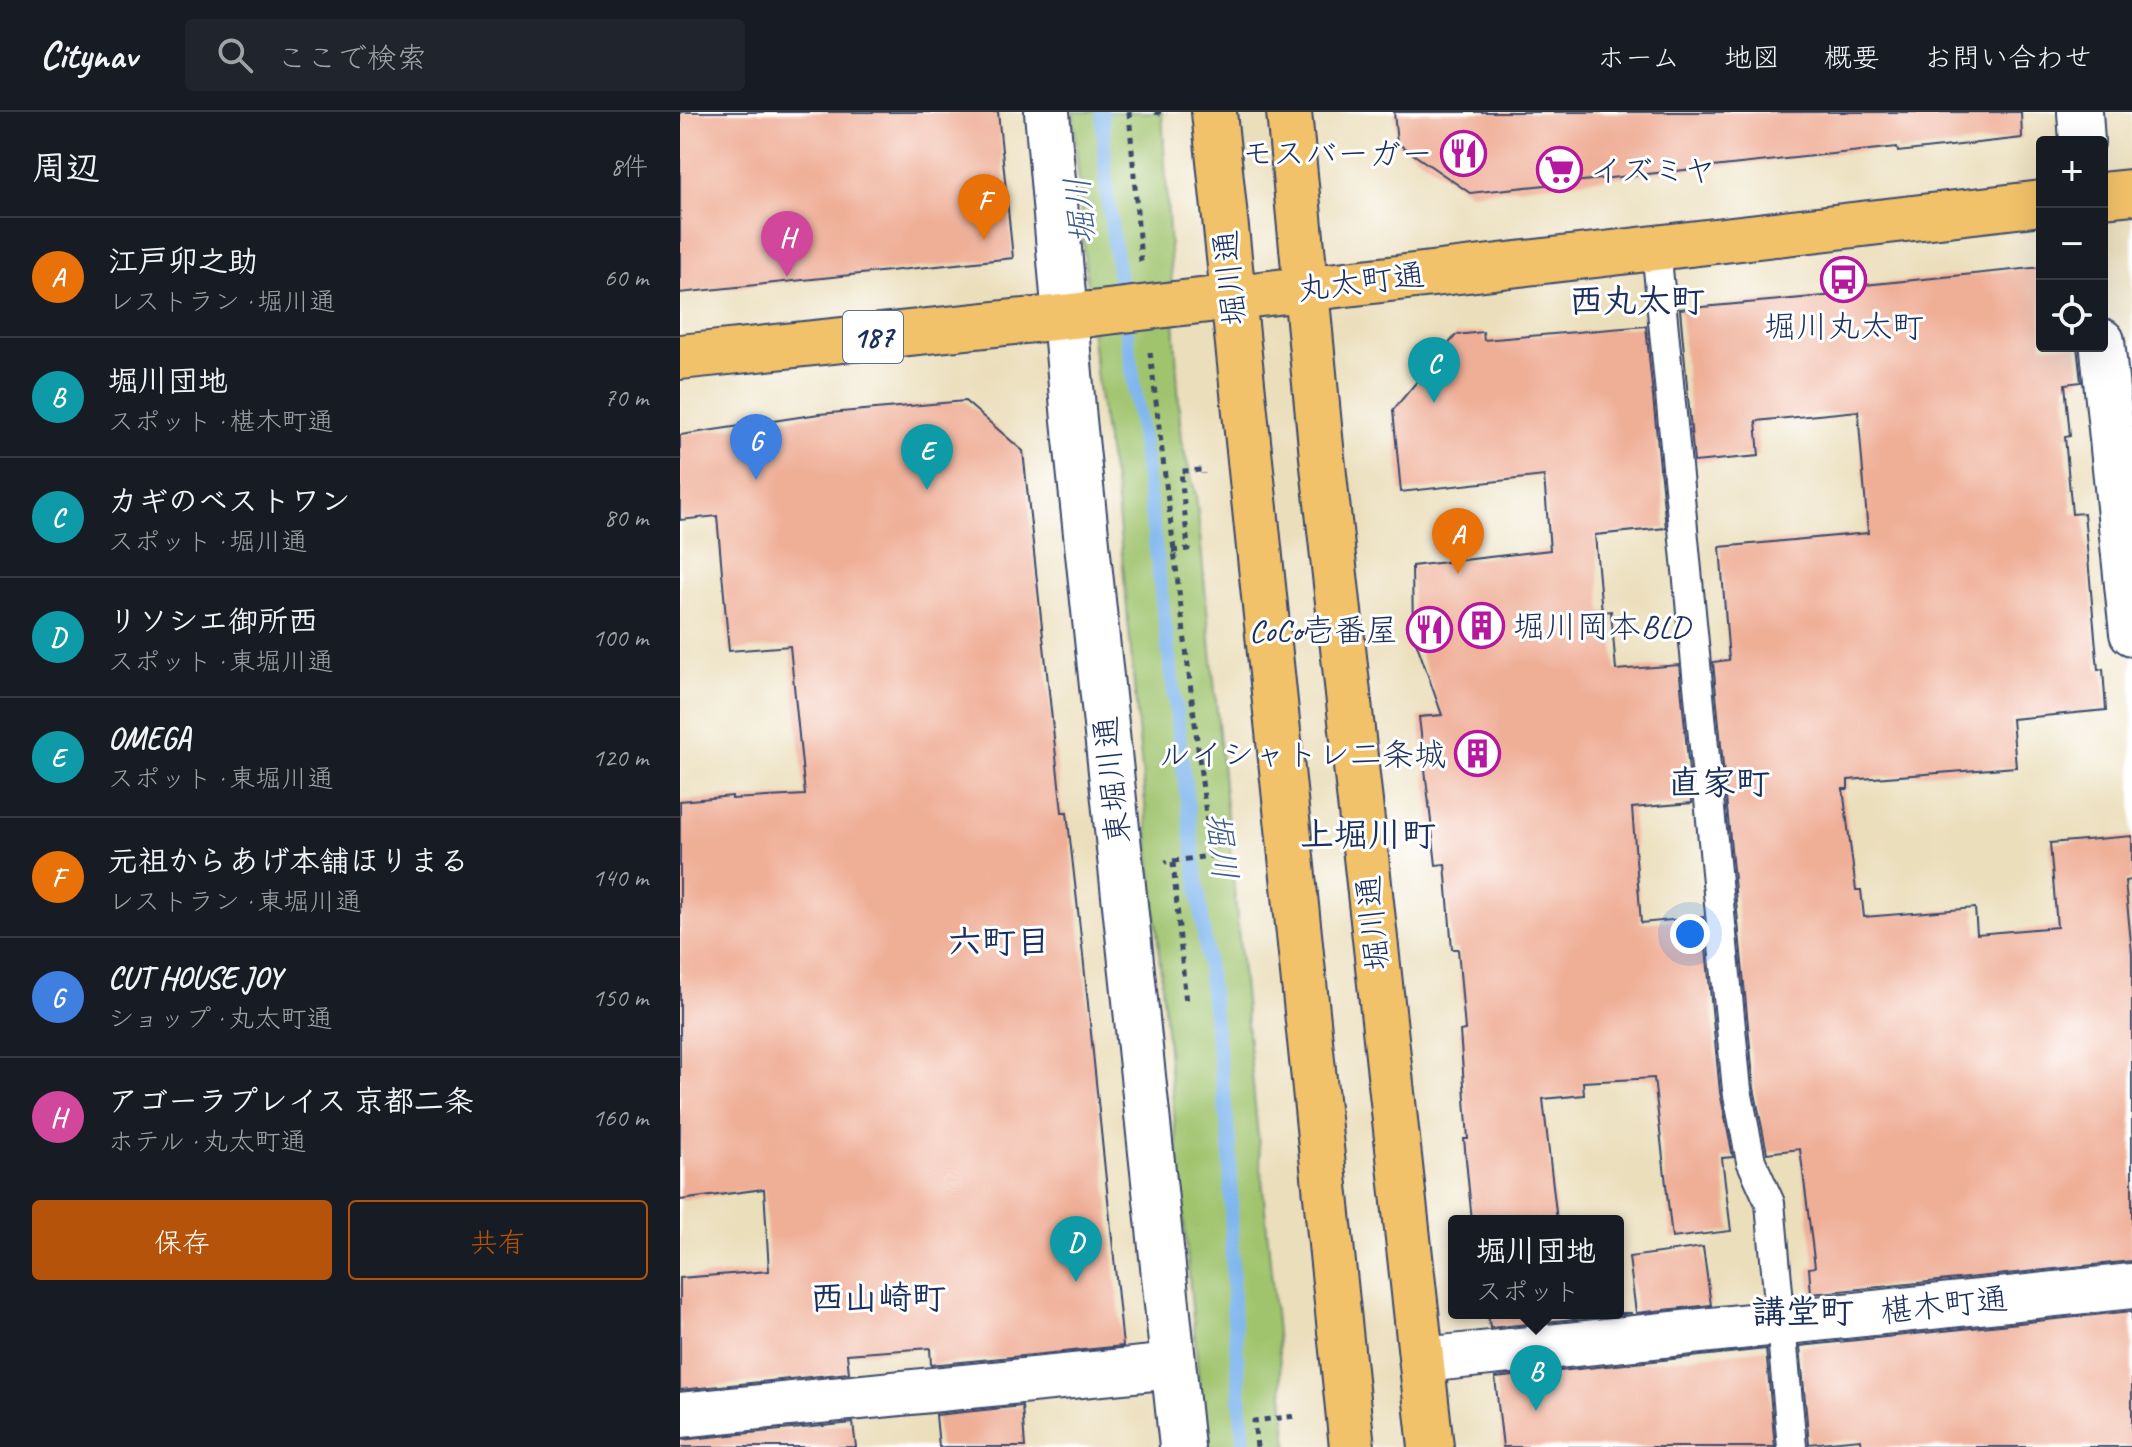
<!DOCTYPE html>
<html lang="ja">
<head>
<meta charset="utf-8">
<style>
	:root { --surface:#171b24; --page:#20242c; --text:#f1f3f6; --muted:#9ea1a6; --line:#363941; --accent:#b45309 }
	body { margin:0; font-family:Caveat,"Klee One",sans-serif; background:var(--page); color:var(--text) }
	.controls { position:absolute; right:24px; top:24px; display:grid; overflow:hidden; border-radius:8px; box-shadow:0 8px 32px #0002 }
	.controls button { width:72px; height:72px; display:grid; place-items:center; padding:0; border:0; border-bottom:2px solid var(--line); background:var(--surface); color:var(--text); font:40px sans-serif }
	.you { position:absolute; left:1010px; top:822px; width:28px; height:28px; margin:-20px; border:6px solid #fff; border-radius:50%; background:#1a73e8; box-shadow:0 0 0 12px #1a73e833 }
	.badge { display:grid; place-items:center; width:52px; height:52px; border-radius:50%; background:var(--accent); color:#fff; font-size:26px; font-weight:700 }
	.pin { position:absolute; translate:-50% -66px; filter:drop-shadow(0 2px 4px #0008) }
	.pin::after { content:''; position:absolute; top:42px; width:28px; height:24px; background:inherit; clip-path:polygon(0 0,100% 0,50% 100%) }
	.popup { position:absolute; left:768px; top:1103px; width:176px; height:104px; box-sizing:border-box; display:grid; place-content:center; border-radius:8px; background:var(--surface); filter:drop-shadow(0 2px 6px #0005); font-size:26px; white-space:nowrap; color:var(--muted) }
	.popup b { font-size:30px; color:var(--text) }
	.popup::after { content:''; position:absolute; left:50%; top:100%; margin-left:-16px; border:16px solid transparent; border-top-color:var(--surface) }
	.list { margin:0; padding:0; list-style:none }
	h2 { display:flex; justify-content:space-between; align-items:center; height:104px; margin:0; padding:0 32px; font-size:34px }
	h2 small { font-size:26px; font-weight:400; color:var(--muted) }
	.list li { display:grid; grid-template-columns:52px 1fr auto; gap:24px; align-items:center; box-sizing:border-box; height:120px; padding:0 32px; border-top:2px solid var(--line) }
	.list b { display:block; font-size:30px; white-space:nowrap }
	.list p { margin:0; font-size:26px; white-space:nowrap; color:var(--muted) }
	.list em { font-size:26px; font-style:normal; color:var(--muted) }
	.actions { display:flex; gap:16px; padding:24px 32px }
	.actions a { flex:1; padding:18px 0; border:2px solid var(--accent); border-radius:8px; text-align:center; font-size:28px; color:var(--accent) }
	.actions .main { background:var(--accent); color:#fff }
	.icon { flex:none; width:44px; height:44px; fill:none; stroke:currentColor; stroke-width:2; stroke-linecap:round; stroke-linejoin:round }
	.map { position:relative; flex:none; width:1452px; height:1335px; overflow:hidden }
	header { display:flex; align-items:center; gap:48px; box-sizing:border-box; height:112px; padding:0 40px; background:var(--surface); border-bottom:2px solid var(--line) }
	header strong { font-size:38px }
	nav { display:flex; gap:44px; margin-inline-start:auto; font-size:28px }
	.search { width:560px; height:72px; background:var(--page); display:flex; align-items:center; gap:20px; box-sizing:border-box; padding:0 28px; border-radius:8px; color:var(--muted); font-size:30px }
	main { display:flex }
	aside { flex:1; background:var(--surface) }
	.map>svg:first-child { display:block }
	.green { fill:#a0c46e; stroke:#5e7a66; stroke-width:2 }
	.lines { fill:none; stroke-linecap:round; stroke-linejoin:round }
	.stream { stroke:#7eb5ed; stroke-width:14 }
	.building { fill:#efae96 }
	.lane-casing { stroke:#3a496c; stroke-width:32 }
	.street-casing { stroke:#3a496c; stroke-width:48 }
	.primary-casing { stroke:#3a496c; stroke-width:48 }
	.path { stroke:#3a496c; stroke-width:5; stroke-dasharray:6 6; stroke-linecap:butt }
	.lane { stroke:#fff; stroke-width:28 }
	.street { stroke:#fff; stroke-width:44 }
	.primary { stroke:#f2c26a; stroke-width:44 }
	.primary-bridge-casing { stroke:#3a496c; stroke-width:48; stroke-linecap:butt }
	.primary-bridge { stroke:#f2c26a; stroke-width:44 }
	.labels { text-anchor:middle; dominant-baseline:central; stroke-width:6; stroke-linejoin:round; paint-order:stroke }
	.shield { fill:#fff; stroke:#5f6d8e; stroke-width:2 }
	.shield-label { font-size:30px; font-weight:bold; fill:#1b2f5e }
	.poi-label { font-size:32px; fill:#1b2f5e; stroke:#fff; text-anchor:end }
	.street-label { font-size:32px; fill:#1b2f5e; stroke:#fff }
	.water-label { font-size:34px; font-style:italic; fill:#3e5e90; stroke:#fff }
	.neighbourhood-label { font-size:34px; font-weight:bold; fill:#1b2f5e; stroke:#fff }
</style>
</head>
<body>
<header>
<strong>Citynav</strong>
<div class="search"><svg class="icon" aria-label="search" viewBox="0 0 24 24"><circle cx="10" cy="10" r="6"/><path d="M15 15l6 6"/></svg>ここで検索</div>
<nav><a>ホーム</a><a>地図</a><a>概要</a><a>お問い合わせ</a></nav>
</header>
<main>
<aside>
<h2>周辺<small>8件</small></h2>
<ul class="list">
<li><span class="badge" style="background:#e8710a">A</span><div><b>江戸卯之助</b><p>レストラン · 堀川通</p></div><em>60 m</em></li>
<li><span class="badge" style="background:#0f9aa8">B</span><div><b>堀川団地</b><p>スポット · 椹木町通</p></div><em>70 m</em></li>
<li><span class="badge" style="background:#0f9aa8">C</span><div><b>カギのベストワン</b><p>スポット · 堀川通</p></div><em>80 m</em></li>
<li><span class="badge" style="background:#0f9aa8">D</span><div><b>リソシエ御所西</b><p>スポット · 東堀川通</p></div><em>100 m</em></li>
<li><span class="badge" style="background:#0f9aa8">E</span><div><b>OMEGA</b><p>スポット · 東堀川通</p></div><em>120 m</em></li>
<li><span class="badge" style="background:#e8710a">F</span><div><b>元祖からあげ本舗ほりまる</b><p>レストラン · 東堀川通</p></div><em>140 m</em></li>
<li><span class="badge" style="background:#3f7fe0">G</span><div><b>CUT HOUSE JOY</b><p>ショップ · 丸太町通</p></div><em>150 m</em></li>
<li><span class="badge" style="background:#d1479c">H</span><div><b>アゴーラプレイス 京都二条</b><p>ホテル · 丸太町通</p></div><em>160 m</em></li>
</ul>
<div class="actions"><a class="main">保存</a><a>共有</a></div>
</aside>
<div class="map">
<svg width="1452" height="1335" viewBox="0 0 1452 1335">
	<rect width="100%" height="100%" fill="#fff"/>
	<filter id="ink" filterUnits="userSpaceOnUse"><feTurbulence type="fractalNoise" baseFrequency=".0125" numOctaves="2"/><feDisplacementMap in="SourceGraphic" scale="16" xChannelSelector="R" yChannelSelector="G"/><feConvolveMatrix kernelMatrix="1 2 1 2 8 2 1 2 1" color-interpolation-filters="sRGB"/></filter>
	<filter id="wash" filterUnits="userSpaceOnUse"><feTurbulence type="fractalNoise" baseFrequency=".006" numOctaves="4" result="noise"/><feDisplacementMap in="SourceGraphic" scale="32" xChannelSelector="R" yChannelSelector="G"/><feGaussianBlur stdDeviation="1.8" result="paint"/><feColorMatrix in="noise" values="0 0 0 0 0 0 0 0 0 0 0 0 0 0 0 0 0 1.4 0 .05"/><feComposite in="paint" operator="in"/></filter>
	<g filter="url(#wash)">
		<rect width="100%" height="100%" fill="#ebdebb"/>
		<path class="green" d="M393,0h89l19,328 15,55 92,952h-83l-89,-956c-27,-124 -32,-254 -43,-379z"/>
		<g class="lines">
			<polyline class="stream" points="422,0 427,81 464,343 550,1032 553,1194 564,1335"/>
		</g>
		<g id="blocks">
			<g class="building">
				<polygon points="0,0 318,0 333,146 0,181"/>
				<polygon points="714,0 1341,0 1342,26 1218,40 1217,35 790,81 717,31"/>
				<polygon points="1362,155 1362,234 1397,234 1401,270 1385,272 1390,324 1385,325 1392,402 1404,401 1418,558 1423,557 1426,598 1332,607 1336,655 1168,668 1168,677 1163,677 1176,778 1181,778 1184,805 1295,796 1297,822 1377,815 1370,731 1452,724 1452,768 1445,769 1452,841 1452,1149 1131,1182 1129,1156 1135,1155 1120,1037 1087,1041 1074,976 1033,550 1049,548 1040,435 1188,421 1178,299 1076,309 1079,344 1014,350 1000,197 1166,182 1165,175"/>
				<polygon points="966,214 986,416 915,423 922,500 931,499 936,558 999,553 1012,691 952,696 961,811 1023,805 1040,980 1053,1045 1042,1046 1051,1119 992,1126 974,966 903,970 904,983 863,987 877,1109 792,1109 784,1027 788,1027 780,919 785,918 778,837 772,837 765,752 756,753 739,605 762,603 733,521 732,454 870,438 864,364 721,380 713,298 776,223 803,220 804,228"/>
				<polygon points="285,289 343,339 382,700 387,700 403,843 443,1234 251,1253 250,1236 167,1242 169,1261 0,1278 0,1166 89,1159 84,1077 0,1088 0,689 52,684 52,687 125,683 110,534 49,539 37,404 0,408 0,323 139,302"/>
				<polygon points="1023,1135 1031,1193 956,1201 949,1145"/>
				<polygon points="1452,1199 1452,1335 1181,1335 1180,1327 1129,1332 1120,1234"/>
				<polygon points="808,1201 952,1201 810,1216"/>
				<polygon points="1086,1237 1095,1335 823,1335 815,1266"/>
				<polygon points="342,1294 345,1335 259,1335 256,1303"/>
				<polygon points="173,1311 176,1335 0,1335 0,1328"/>
			</g>
		</g>
	</g>
	<g filter="url(#ink)">
		<use href="#blocks" fill-opacity="0" stroke="#3a496c" stroke-width="2"/>
		<g class="lines">
			<defs>
				<polyline id="lane" points="976,136 1057,978 1071,1049 1090,1091 1112,1335"/>
				<g id="street">
					<polyline points="367,0 394,308 502,1335"/>
					<polyline points="1400,0 1402,30"/>
					<polyline points="1422,229 1452,521"/>
					<polyline points="743,1248 1452,1174"/>
					<polyline points="0,1303 493,1254"/>
				</g>
				<g id="primary">
					<polyline points="534,0 672,1335"/>
					<polyline points="609,0 642,345 751,1335"/>
					<polyline points="1422,83 1452,80"/>
					<polyline points="494,192 1362,91"/>
					<polyline points="0,245 411,202"/>
				</g>
			</defs>
			<use href="#lane" class="lane-casing"/>
			<use href="#street" class="street-casing"/>
			<use href="#primary" class="primary-casing"/>
			<g class="path">
				<polyline points="449,0 461,150"/>
				<polyline points="475,0 487,2"/>
				<polyline points="470,240 531,744 485,750"/>
				<polyline points="492,439 508,437 501,359 523,358 523,362"/>
				<polyline points="493,750 506,892"/>
				<polyline points="577,1335 574,1309 616,1304"/>
			</g>
			<use href="#lane" class="lane"/>
			<use href="#street" class="street"/>
			<use href="#primary" class="primary"/>
			<defs>
				<polyline id="primary-bridge" points="411,202 494,192"/>
			</defs>
			<use href="#primary-bridge" class="primary-bridge-casing"/>
			<use href="#primary-bridge" class="primary-bridge"/>
		</g>
	</g>
	<defs>
		<symbol id="restaurant-ring" viewBox="-11 -11 22 22"><circle r="9.5" fill="#fff" stroke="#b5179e" stroke-width="1.5"/><path d="M-5-6h1v4h1v-4h1v4h1v-4h1v5L-1.5 .5V6h-2V.5L-5-1ZM5-6V6H3V1.5H1.5Q1.5-4 5-6Z" fill="#b5179e"/></symbol>
		<symbol id="supermarket-ring" viewBox="-11 -11 22 22"><circle r="9.5" fill="#fff" stroke="#b5179e" stroke-width="1.5"/><path d="M-6-5.5h2.5l.6 2H6L4.5 2H-2.5L-4.4-4H-6ZM-1.5 3.2a1.3 1.3 0 1 0 .1 0ZM3 3.2a1.3 1.3 0 1 0 .1 0Z" fill="#b5179e"/></symbol>
		<symbol id="bus-ring" viewBox="-11 -11 22 22"><circle r="9.5" fill="#fff" stroke="#b5179e" stroke-width="1.5"/><path d="M-5-6H5V4H4V6H2V4H-2V6H-4V4H-5ZM-3.5-4V0h7V-4ZM-3.5 1.2v1.5H-2V1.2ZM2 1.2v1.5H3.5V1.2Z" fill="#b5179e"/></symbol>
		<symbol id="building-ring" viewBox="-11 -11 22 22"><circle r="9.5" fill="#fff" stroke="#b5179e" stroke-width="1.5"/><path d="M-4-6H4V6H1V3H-1V6H-4ZM-2.5-4.3h1.7v1.8h-1.7ZM.8-4.3h1.7v1.8H.8ZM-2.5-1h1.7V.8h-1.7ZM.8-1h1.7V.8H.8Z" fill="#b5179e"/></symbol>
	</defs>
	<g fill-rule="evenodd">
		<use href="#restaurant-ring" x="758" y="16" width="51" height="51"/>
		<use href="#supermarket-ring" x="854" y="32" width="51" height="51"/>
		<use href="#bus-ring" x="1138" y="142" width="51" height="51"/>
		<use href="#building-ring" x="776" y="488" width="51" height="51"/>
		<use href="#restaurant-ring" x="724" y="492" width="51" height="51"/>
		<use href="#building-ring" x="772" y="616" width="51" height="51"/>
	</g>
	<g class="labels">
		<rect class="shield" x="163" y="199" width="60" height="52" rx="6"/>
		<g class="shield-label">
			<text x="193" y="225">187</text>
		</g>
		<g class="poi-label">
			<text x="753" y="41">モスバーガー</text>
			<text x="910" y="58" text-anchor="start">イズミヤ</text>
			<text x="1164" y="214" text-anchor="middle">堀川丸太町</text>
			<text x="833" y="514" text-anchor="start">堀川岡本BLD</text>
			<text x="718" y="518">CoCo壱番屋</text>
			<text x="766" y="642">ルイシャトレ二条城</text>
		</g>
		<g class="street-label">
			<text transform="translate(550 166) rotate(-96)">堀川通</text>
			<text transform="translate(681 170) rotate(-7)">丸太町通</text>
			<text transform="translate(432 668) rotate(-96)">東堀川通</text>
			<text transform="translate(693 811) rotate(-96)">堀川通</text>
			<text transform="translate(1264 1193) rotate(-6)">椹木町通</text>
		</g>
		<g class="water-label">
			<text transform="translate(400 99) rotate(-96)">堀川</text>
			<text transform="translate(542 734) rotate(83)">堀川</text>
		</g>
		<g class="neighbourhood-label">
			<text x="957" y="188">西丸太町</text>
			<text x="1039" y="670">直家町</text>
			<text x="688" y="722">上堀川町</text>
			<text x="319" y="829">六町目</text>
			<text x="198" y="1185">西山崎町</text>
			<text x="1123" y="1199">講堂町</text>
		</g>
	</g>
</svg>
<div class="controls">
<button>+</button>
<button>−</button>
<button><svg class="icon" aria-label="locate" viewBox="0 0 24 24"><circle cx="12" cy="12" r="6"/><path d="M12 2v4M12 18v4M2 12h4M18 12h4"/></svg></button>
</div>
<div class="you"></div>
<div class="pin badge" style="left:778px;top:462px;background:#e8710a">A</div>
<div class="pin badge" style="left:856px;top:1299px;background:#0f9aa8">B</div>
<div class="popup"><b>堀川団地</b>スポット</div>
<div class="pin badge" style="left:754px;top:291px;background:#0f9aa8">C</div>
<div class="pin badge" style="left:396px;top:1170px;background:#0f9aa8">D</div>
<div class="pin badge" style="left:247px;top:378px;background:#0f9aa8">E</div>
<div class="pin badge" style="left:304px;top:128px;background:#e8710a">F</div>
<div class="pin badge" style="left:76px;top:368px;background:#3f7fe0">G</div>
<div class="pin badge" style="left:107px;top:165px;background:#d1479c">H</div>
</div>
</main>
</body>
</html>
